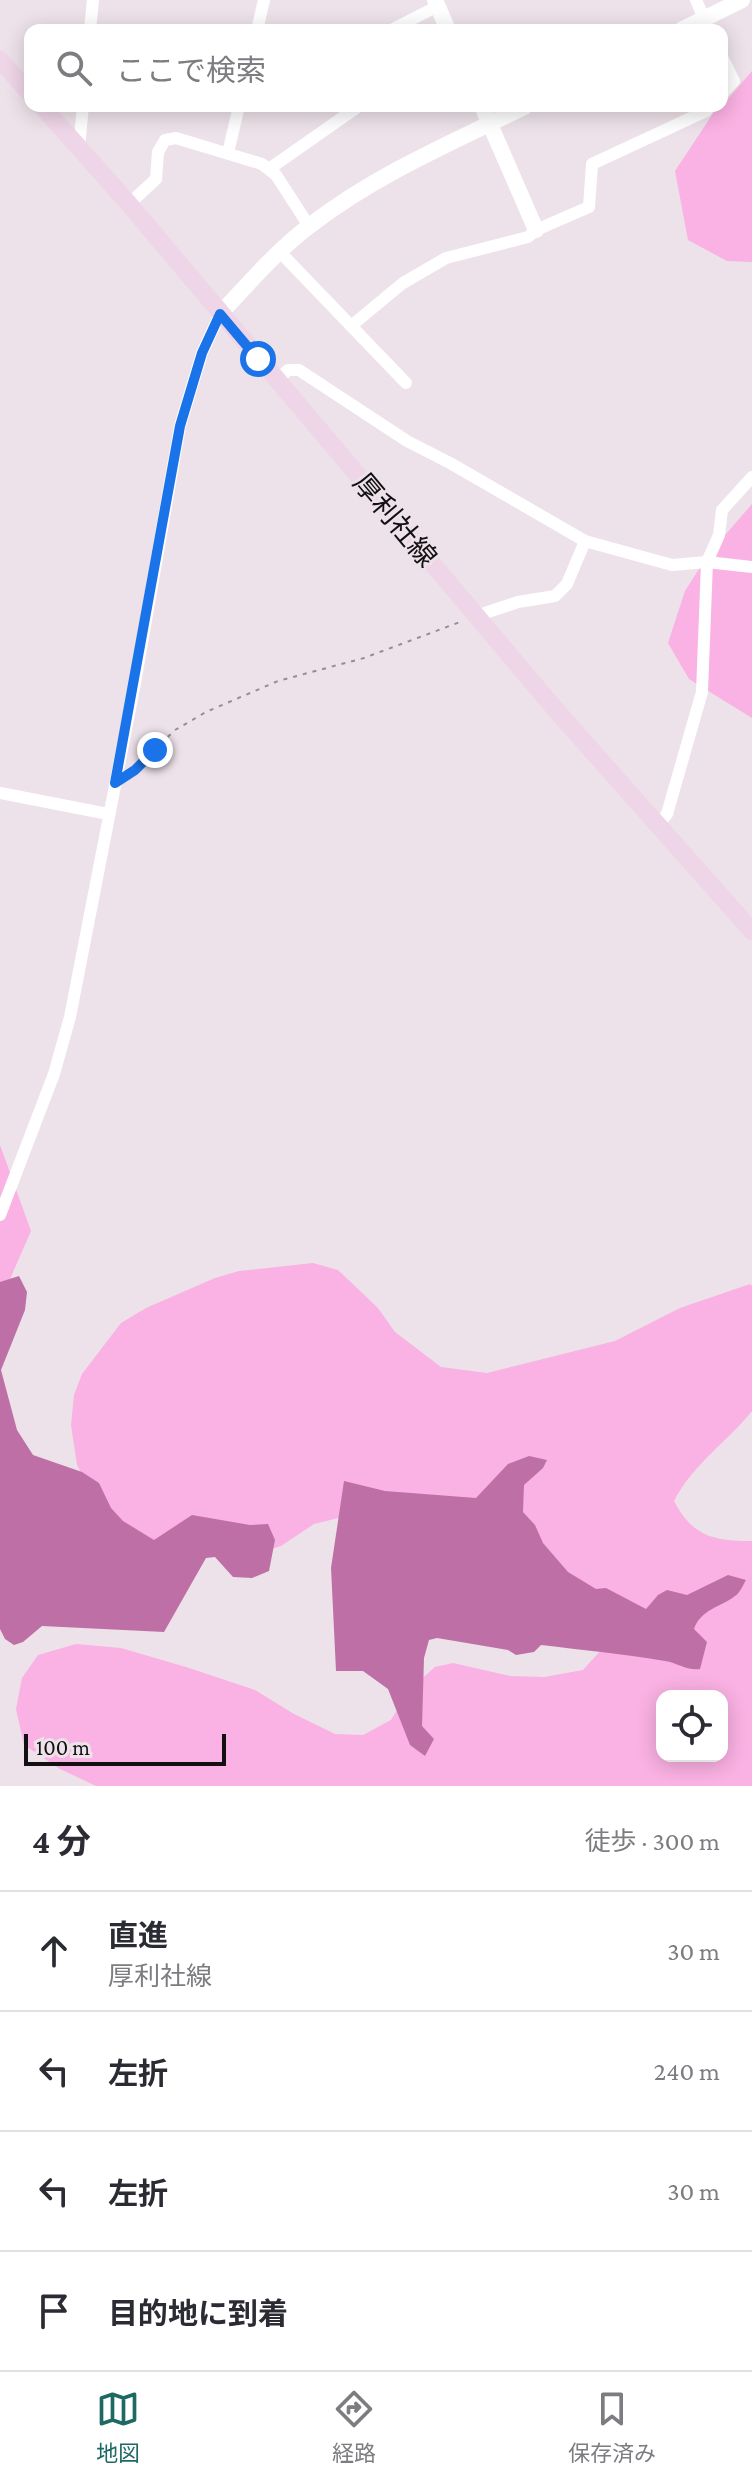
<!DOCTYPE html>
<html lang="ja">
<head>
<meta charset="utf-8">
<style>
	:root { --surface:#fff; --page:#f2f2f3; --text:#2b2b33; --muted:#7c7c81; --line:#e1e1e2; --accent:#1d6964 }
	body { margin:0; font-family:"Crimson Pro","Noto Sans JP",serif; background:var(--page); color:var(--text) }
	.controls { position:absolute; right:24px; bottom:24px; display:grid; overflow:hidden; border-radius:16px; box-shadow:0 4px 20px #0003 }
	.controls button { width:72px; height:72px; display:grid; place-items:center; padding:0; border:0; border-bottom:2px solid var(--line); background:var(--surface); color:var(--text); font:40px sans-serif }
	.scale { position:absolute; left:24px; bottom:20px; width:202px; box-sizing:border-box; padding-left:8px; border:4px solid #131012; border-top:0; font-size:22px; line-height:28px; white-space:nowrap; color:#131012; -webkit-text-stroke:6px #ede2e9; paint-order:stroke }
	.stop { position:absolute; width:24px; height:24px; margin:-18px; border:6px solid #1a73e8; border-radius:50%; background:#fff }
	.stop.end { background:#1a73e8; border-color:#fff; box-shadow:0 2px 8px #0008 }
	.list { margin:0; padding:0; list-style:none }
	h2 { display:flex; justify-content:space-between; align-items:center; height:104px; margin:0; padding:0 32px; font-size:34px }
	h2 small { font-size:26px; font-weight:400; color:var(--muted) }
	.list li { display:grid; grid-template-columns:52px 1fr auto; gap:24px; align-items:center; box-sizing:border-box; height:120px; padding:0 32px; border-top:2px solid var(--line) }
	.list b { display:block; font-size:30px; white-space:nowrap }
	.list p { margin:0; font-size:26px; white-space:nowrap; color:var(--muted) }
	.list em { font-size:26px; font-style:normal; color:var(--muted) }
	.icon { flex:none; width:44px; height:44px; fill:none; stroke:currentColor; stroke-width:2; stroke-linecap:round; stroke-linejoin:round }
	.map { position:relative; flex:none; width:752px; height:1786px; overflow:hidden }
	.search { position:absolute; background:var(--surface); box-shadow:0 4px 20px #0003; left:24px; right:24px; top:24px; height:88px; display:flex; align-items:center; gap:20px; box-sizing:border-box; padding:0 28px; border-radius:16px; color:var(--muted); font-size:30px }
	.sheet { height:584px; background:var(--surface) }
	nav { display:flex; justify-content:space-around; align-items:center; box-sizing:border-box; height:112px; border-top:2px solid var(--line); background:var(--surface); font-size:22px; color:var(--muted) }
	nav a { display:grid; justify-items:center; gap:4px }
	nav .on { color:var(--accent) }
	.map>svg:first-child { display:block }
	.green { fill:#fab1e3; fill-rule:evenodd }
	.water { fill:#be70a6 }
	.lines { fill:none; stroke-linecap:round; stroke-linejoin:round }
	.path { stroke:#958d92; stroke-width:2; stroke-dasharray:4 6; stroke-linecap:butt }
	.minor { stroke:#fff; stroke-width:12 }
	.tertiary { stroke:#fff; stroke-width:16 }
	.secondary { stroke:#eed5e7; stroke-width:18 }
	.route { stroke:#1a73e8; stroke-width:10 }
	.labels { text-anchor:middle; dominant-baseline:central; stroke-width:6; stroke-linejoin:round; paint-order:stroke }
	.street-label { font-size:28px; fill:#131012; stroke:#ede2e9 }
</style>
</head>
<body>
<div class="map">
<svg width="752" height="1786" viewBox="0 0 752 1786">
	<rect width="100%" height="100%" fill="#ede2e9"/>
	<g class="green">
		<polygon points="752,71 752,262 727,261 688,240 675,171 718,106 722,106"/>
		<polygon points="752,504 752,718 689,679 668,643 685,591 708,555"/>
		<polygon points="0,1145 31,1231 0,1302"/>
		<path d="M313,1263l25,7 40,38 17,24 46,35 46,6 128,-32 65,-33 70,-24 2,2v125c-25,31 -59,53 -78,90 19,36 40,40 78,40v245h-656l-36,-17 -36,-24 -8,-36 6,-31 16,-23 38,-11 45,4 65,19 69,23 39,24 41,20 28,1 28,-15 19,-31 25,-22 18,-4 57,13 34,1 39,-7 19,-21 -239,-137 -49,12 -33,22 -38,12 -59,-2 -33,-7 -51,-40 -23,-44 -6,-40 3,-30 8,-21 39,-51 25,-15 69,-30 24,-7zM662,1696h60v60h-60z"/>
	</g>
	<g class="water">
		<polygon points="19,1276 27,1292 25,1310 1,1370 17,1430 33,1455 82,1472 99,1483 111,1508 123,1521 154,1540 192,1515 250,1525 268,1524 275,1540 269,1571 252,1578 233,1577 215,1557 206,1558 164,1632 42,1626 23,1642 14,1645 5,1639 0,1629 0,1282"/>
		<path d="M529,1456l18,4 -4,8 -19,17 -1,27 12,13 8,18 25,29 28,17 10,-1 40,21 12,-14 9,-5 20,5 41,-20 18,5c-3,5 -6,13 -11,16 -14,11 -34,13 -41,33l13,13 -7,27c-13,2 -22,-6 -35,-8 -41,-7 -82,-11 -124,-16l-7,7 -18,3 -8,-5 -71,-12 -8,2 -5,18 -2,68 12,13 -9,17 -15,-11 -22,-56 -25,-18h-27l-5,-103 13,-87 41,10 91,7 32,-34z"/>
	</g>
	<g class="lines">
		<polyline class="path" points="132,772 175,730 206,712 278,681 364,658 460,622"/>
		<g class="minor">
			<polyline points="696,0 709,30"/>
			<polyline points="90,30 93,0"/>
			<polyline points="257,30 264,0"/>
			<polyline points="391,30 438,6"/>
			<polyline points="722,57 734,81 722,94"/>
			<polyline points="79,147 83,106"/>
			<polyline points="228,153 239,106"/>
			<polyline points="269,169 359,106"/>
			<polyline points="129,204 156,179 158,152 165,140 176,138 262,164 276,175 309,226"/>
			<polyline points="280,252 406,383"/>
			<polyline points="351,326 403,283 446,258 528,237 536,230 589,207 592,164 706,111 710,106"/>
			<polyline points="276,381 288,370 299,370 407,441 450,463 585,541 672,565 707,562 752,567"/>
			<polyline points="476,616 518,602 555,596 567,584 585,541"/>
			<polyline points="0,793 108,814"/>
			<polyline points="658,825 667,814 702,692 707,562 719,535 722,510 752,477"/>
			<polyline points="0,1215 54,1074 70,1017 135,683 180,426 202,353 220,314"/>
		</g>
		<g class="tertiary">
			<polyline points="435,0 448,30"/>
			<polyline points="681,30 742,0"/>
			<polyline points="482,106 536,230"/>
			<path d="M220,314c29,-31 58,-65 92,-90 65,-50 141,-82 214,-118"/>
		</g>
		<g class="secondary">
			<polyline points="0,60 30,93"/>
			<polyline points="42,106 129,204 555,709 752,931"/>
		</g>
	</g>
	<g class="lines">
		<polyline class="route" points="155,750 135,770 115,783 180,426 202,353 220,314 258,359"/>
	</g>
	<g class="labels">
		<g class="street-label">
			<text transform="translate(395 520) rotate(50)">厚利社線</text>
		</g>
	</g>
</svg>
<div class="controls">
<button><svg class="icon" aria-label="locate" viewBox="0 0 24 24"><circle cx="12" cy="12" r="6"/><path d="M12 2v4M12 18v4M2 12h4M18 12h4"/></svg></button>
</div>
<div class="scale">100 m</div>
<div class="stop" style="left:258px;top:359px"></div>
<div class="stop end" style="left:155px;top:750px"></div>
<div class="search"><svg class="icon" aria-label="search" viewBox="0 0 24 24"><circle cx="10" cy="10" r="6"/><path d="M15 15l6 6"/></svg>ここで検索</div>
</div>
<section class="sheet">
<h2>4 分<small>徒歩 · 300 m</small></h2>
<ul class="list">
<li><svg class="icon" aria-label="ahead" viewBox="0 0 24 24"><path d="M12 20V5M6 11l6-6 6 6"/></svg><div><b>直進</b><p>厚利社線</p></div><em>30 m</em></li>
<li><svg class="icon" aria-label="left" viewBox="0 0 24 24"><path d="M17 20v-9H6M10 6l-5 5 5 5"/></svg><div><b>左折</b></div><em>240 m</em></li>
<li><svg class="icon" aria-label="left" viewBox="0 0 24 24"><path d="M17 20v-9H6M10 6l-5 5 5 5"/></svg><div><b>左折</b></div><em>30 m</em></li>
<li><svg class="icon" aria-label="arrive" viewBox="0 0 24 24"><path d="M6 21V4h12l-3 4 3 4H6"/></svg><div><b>目的地に到着</b></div></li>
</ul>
</section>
<nav>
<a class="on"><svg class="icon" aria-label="map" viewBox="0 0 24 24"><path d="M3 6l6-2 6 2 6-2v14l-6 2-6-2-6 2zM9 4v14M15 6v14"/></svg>地図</a>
<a><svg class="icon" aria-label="directions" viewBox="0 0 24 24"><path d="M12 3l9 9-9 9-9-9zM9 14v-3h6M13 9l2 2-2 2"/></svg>経路</a>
<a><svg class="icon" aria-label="saved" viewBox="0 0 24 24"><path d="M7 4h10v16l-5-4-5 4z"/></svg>保存済み</a>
</nav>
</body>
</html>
